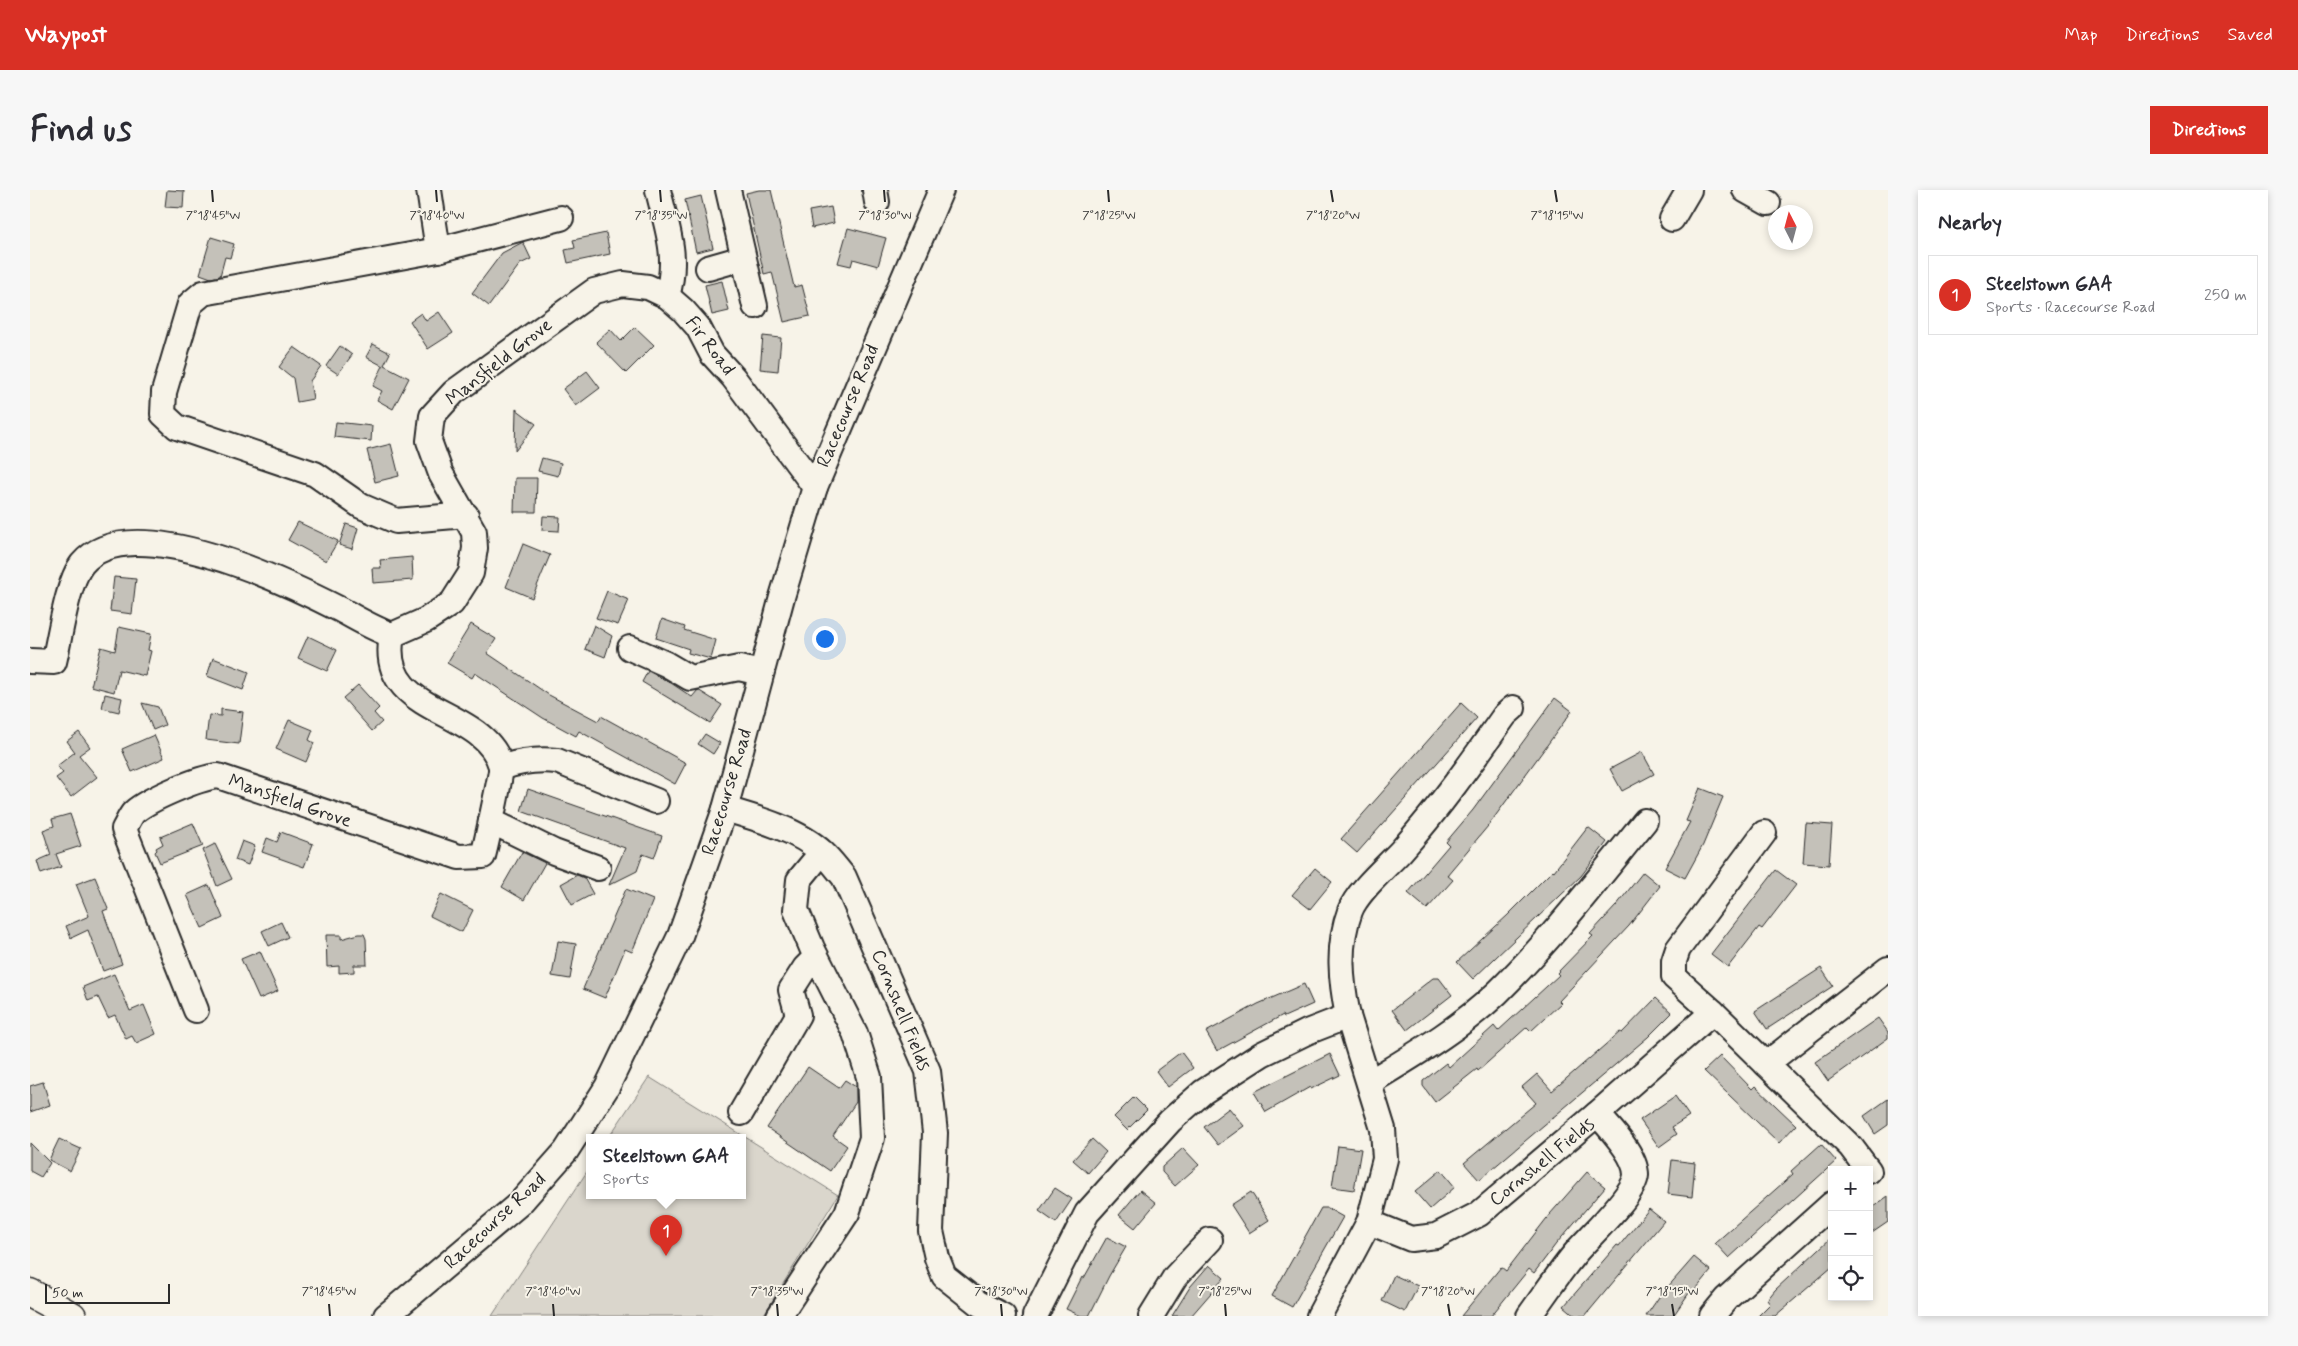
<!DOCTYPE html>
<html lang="en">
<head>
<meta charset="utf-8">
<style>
	:root { --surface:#fff; --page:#f7f7f7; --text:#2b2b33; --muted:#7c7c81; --line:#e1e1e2; --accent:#d93025 }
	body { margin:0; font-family:Mynerve,sans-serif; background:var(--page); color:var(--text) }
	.controls { position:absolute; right:15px; bottom:15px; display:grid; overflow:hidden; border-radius:0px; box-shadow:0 2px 8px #0003 }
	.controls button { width:45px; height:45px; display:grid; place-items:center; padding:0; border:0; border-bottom:1px solid var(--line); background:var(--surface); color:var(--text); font:25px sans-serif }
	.compass { position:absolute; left:1738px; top:15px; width:45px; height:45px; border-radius:50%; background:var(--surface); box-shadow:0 2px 8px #0003; rotate:354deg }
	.scale { position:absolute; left:15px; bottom:12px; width:125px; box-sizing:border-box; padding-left:5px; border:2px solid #2b2b2b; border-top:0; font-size:14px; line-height:18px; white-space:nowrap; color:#2b2b2b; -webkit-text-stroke:4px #f7f3e8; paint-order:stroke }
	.you { position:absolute; left:794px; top:448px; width:18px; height:18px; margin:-12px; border:4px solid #fff; border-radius:50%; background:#1a73e8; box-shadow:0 0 0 8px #1a73e833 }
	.badge { display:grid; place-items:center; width:32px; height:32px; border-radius:50%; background:var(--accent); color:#fff; font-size:16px; font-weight:700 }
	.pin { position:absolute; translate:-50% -41px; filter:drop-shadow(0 1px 2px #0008) }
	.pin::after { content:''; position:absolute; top:26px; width:18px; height:15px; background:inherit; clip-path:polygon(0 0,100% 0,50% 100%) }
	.popup { position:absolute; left:556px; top:944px; width:160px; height:65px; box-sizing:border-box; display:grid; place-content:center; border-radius:0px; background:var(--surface); filter:drop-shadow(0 1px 4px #0005); font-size:16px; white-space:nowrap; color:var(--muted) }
	.popup b { font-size:19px; color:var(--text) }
	.popup::after { content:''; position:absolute; left:50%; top:100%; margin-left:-10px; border:10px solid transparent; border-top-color:var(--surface) }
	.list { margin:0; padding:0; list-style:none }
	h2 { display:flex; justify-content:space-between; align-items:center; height:65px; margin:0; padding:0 20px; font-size:21px }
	h2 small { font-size:16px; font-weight:400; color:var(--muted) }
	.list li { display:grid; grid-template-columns:32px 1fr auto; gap:15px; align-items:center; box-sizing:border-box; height:80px; margin:0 10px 10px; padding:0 10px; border:1px solid var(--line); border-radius:0px }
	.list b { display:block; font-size:19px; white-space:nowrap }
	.list p { margin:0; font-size:16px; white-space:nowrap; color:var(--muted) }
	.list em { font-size:16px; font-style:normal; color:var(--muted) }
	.icon { flex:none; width:28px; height:28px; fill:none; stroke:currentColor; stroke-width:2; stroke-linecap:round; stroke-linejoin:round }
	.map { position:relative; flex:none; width:1858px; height:1126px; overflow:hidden; border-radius:0px }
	header { display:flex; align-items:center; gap:30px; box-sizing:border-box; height:70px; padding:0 25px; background:var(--accent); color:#fff }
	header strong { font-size:24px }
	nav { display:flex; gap:28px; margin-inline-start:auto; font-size:18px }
	.intro { display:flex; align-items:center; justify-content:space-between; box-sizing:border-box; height:120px; padding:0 30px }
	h1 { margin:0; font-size:35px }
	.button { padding:12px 22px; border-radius:0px; background:var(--accent); color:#fff; font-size:18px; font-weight:700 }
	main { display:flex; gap:30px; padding:0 30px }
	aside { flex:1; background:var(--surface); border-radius:0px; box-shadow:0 2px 8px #0003 }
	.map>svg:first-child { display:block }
	.grass { fill:#dad6cc; stroke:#82807c }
	.building { fill:#c4c1b9; stroke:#2b2b2b }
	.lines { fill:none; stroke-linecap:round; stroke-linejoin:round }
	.minor-casing { stroke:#2b2b2b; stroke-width:28 }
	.highway-casing { stroke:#2b2b2b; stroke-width:31 }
	.minor { stroke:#f7f3e8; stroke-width:24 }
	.highway { stroke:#f7f3e8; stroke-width:28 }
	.ticks { fill:none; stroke:#2b2b2b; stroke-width:2 }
	.labels { text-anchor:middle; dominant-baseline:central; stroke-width:4; stroke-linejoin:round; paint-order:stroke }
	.street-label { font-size:19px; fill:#2b2b2b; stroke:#f7f3e8 }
	.ticks-label { font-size:12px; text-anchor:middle; fill:#2b2b2b; stroke:#f7f3e8; stroke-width:4; stroke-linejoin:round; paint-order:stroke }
</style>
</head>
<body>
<header>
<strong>Waypost</strong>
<nav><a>Map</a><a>Directions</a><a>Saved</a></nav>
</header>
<div class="intro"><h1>Find us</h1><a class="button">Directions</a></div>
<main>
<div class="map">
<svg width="1858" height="1126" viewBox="0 0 1858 1126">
	<rect width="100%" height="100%" fill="#f7f3e8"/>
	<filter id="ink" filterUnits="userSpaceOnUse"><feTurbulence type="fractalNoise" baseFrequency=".02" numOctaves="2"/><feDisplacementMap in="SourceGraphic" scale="10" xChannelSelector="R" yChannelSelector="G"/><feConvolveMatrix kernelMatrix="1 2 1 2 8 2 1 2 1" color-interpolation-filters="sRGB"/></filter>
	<g filter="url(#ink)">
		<polygon class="grass" points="619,887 808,1005 733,1126 462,1126 560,977 560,1005 712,1005 712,947 579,947"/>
		<g class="building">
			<polygon points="137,0 154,1 153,18 135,17"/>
			<polygon points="729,0 741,0 764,97 772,95 780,126 754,132 742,82 734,84 716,3"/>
			<polygon points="671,6 683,58 666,62 655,10"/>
			<polygon points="801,17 804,33 782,38 779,21"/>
			<polygon points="818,38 856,48 848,76 823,69 821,76 808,73"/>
			<polygon points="576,43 580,64 538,73 535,60 545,58 543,50"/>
			<polygon points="181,47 204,54 200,68 195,67 190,86 181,88 170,84"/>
			<polygon points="493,52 501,69 490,74 459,116 442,103 472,63"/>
			<polygon points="692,91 699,121 682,125 675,95"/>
			<polygon points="409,122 423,143 398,159 380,131 391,123 396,131"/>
			<polygon points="605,137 624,155 596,183 566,152 580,139 591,151"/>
			<polygon points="733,146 751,148 748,181 730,179"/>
			<polygon points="343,154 360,163 354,175 379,188 363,219 347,210 352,201 343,196 353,176 336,167"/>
			<polygon points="310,156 322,165 308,184 296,176"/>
			<polygon points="264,157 291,176 280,191 283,209 267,212 263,188 249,177"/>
			<polygon points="557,181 570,198 546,216 533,199"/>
			<polygon points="486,219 506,234 485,261"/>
			<polygon points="306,232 342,236 341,251 304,247"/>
			<polygon points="361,254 369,286 345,292 337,260"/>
			<polygon points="512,268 531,273 528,286 508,281"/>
			<polygon points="485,288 507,288 506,322 484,322"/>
			<polygon points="513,326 530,327 529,341 512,340"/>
			<polygon points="268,332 308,351 296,371 258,350"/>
			<polygon points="316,334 328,338 322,359 309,355"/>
			<polygon points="493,354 520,365 502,408 476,397"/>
			<polygon points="382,367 383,390 343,393 342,378 351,378 350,370"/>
			<polygon points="84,387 106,389 102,424 80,421"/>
			<polygon points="577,401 599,410 588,435 566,428"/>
			<polygon points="632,429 655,437 654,440 686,450 681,469 658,463 659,459 626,448"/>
			<polygon points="441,434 466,449 457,463 519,505 568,531 571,526 656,573 645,594 549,541 546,546 513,528 445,483 442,488 417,473"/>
			<polygon points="564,435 582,446 575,467 555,459"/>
			<polygon points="89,437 121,444 118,460 121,461 115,486 89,480 84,502 61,496 71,457 85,461"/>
			<polygon points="278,446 307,460 297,481 268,468"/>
			<polygon points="183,468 219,482 213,500 177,486"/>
			<polygon points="618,481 641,493 662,507 668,500 692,515 680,533 612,492"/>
			<polygon points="328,495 349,518 344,523 352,532 342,541 313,508"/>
			<polygon points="75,504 92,508 89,522 72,518"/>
			<polygon points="1525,508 1542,521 1458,636 1417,685 1423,690 1397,719 1378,703 1419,655 1416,652 1443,620"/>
			<polygon points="112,513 128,517 135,535 123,540"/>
			<polygon points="1431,513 1447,528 1327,663 1311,649"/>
			<polygon points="191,519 213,522 209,554 176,550 179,525 191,526"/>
			<polygon points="259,530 283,540 279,550 284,553 276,572 246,559"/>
			<polygon points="49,542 60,557 49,565 67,587 41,607 26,588 33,583 27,576 45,562 37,551"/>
			<polygon points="675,544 690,553 683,564 668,554"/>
			<polygon points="124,545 134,568 102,582 92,559"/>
			<polygon points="1612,562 1624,584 1592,601 1580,579"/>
			<polygon points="1670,598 1693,607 1673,655 1655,688 1635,678 1660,632 1656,631"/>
			<polygon points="498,599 632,646 624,668 613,664 607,681 579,695 595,658 491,621"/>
			<polygon points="40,624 51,656 26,664 31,677 11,684 7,671 21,665 13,640 24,636 22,629"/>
			<polygon points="163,633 173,656 130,673 125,662 127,660 126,658 133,654 130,647"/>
			<polygon points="1776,633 1802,635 1799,675 1773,673"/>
			<polygon points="1558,637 1577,652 1551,686 1443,789 1427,772 1478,725 1523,680 1524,681"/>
			<polygon points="251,642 283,654 274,677 232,662 237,648 247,652"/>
			<polygon points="212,651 225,656 218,675 205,670"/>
			<polygon points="185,654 202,689 187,696 173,660"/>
			<polygon points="492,662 515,673 494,710 472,697"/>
			<polygon points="1285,678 1302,692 1280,719 1262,705"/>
			<polygon points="1746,680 1766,695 1732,739 1729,737 1698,777 1681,764"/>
			<polygon points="1613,682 1630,696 1599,736 1529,811 1531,813 1501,841 1497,837 1448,881 1447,879 1405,912 1393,896 1393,891 1416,873 1419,877 1464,836 1468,841 1529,785 1527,783 1563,746 1560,744 1586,716"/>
			<polygon points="547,685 554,688 563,704 542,715 531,694"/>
			<polygon points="65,687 78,719 73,721 92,774 73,781 58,740 41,748 36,736 59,726 46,694"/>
			<polygon points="179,695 193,728 172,738 157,705"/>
			<polygon points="596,699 623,710 602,762 595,759 575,808 553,799"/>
			<polygon points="411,704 443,720 432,742 400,726"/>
			<polygon points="251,732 258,747 239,756 232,741"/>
			<polygon points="329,744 334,744 336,749 337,775 324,775 324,782 309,783 309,776 297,777 296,745 311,745 311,749"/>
			<polygon points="528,751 546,754 540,789 522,786"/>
			<polygon points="230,761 248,801 229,809 211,769"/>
			<polygon points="1791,778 1803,796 1737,839 1725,821"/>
			<polygon points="84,784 100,821 114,815 126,844 106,853 102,846 96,849 85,825 78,828 68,807 58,811 53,797"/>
			<polygon points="1403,788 1409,788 1422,805 1377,840 1362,820"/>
			<polygon points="1274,794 1283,814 1254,827 1253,825 1187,861 1176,842 1228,814"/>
			<polygon points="1626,808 1642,823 1618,847 1449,990 1434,973 1506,913 1492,897 1507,884 1522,901 1590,842 1592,843"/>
			<polygon points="1848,828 1858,842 1858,848 1798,891 1785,872"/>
			<polygon points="1151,862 1163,878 1138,897 1126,881"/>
			<polygon points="1300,864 1310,885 1281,899 1280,897 1236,922 1224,902"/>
			<polygon points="1690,866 1722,899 1725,896 1766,935 1749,953 1674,881"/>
			<polygon points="778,877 809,898 815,890 826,897 826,912 803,946 817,956 800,981 737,938"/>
			<polygon points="13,892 20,915 0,922 0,896"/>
			<polygon points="1645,906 1659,926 1642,937 1647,944 1629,957 1610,930"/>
			<polygon points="1104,907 1117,920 1097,940 1084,927"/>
			<polygon points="1858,909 1858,935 1845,944 1834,926"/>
			<polygon points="1199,918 1214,936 1188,955 1174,937"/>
			<polygon points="29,949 51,959 40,981 19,970"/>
			<polygon points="1062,949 1076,962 1058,983 1043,970"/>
			<polygon points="0,953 20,973 11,987 0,981"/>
			<polygon points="1791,954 1806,971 1699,1068 1685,1053 1763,984 1761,981"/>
			<polygon points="1308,956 1331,959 1324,1000 1302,997"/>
			<polygon points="1153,958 1169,975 1145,996 1132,982 1132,977"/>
			<polygon points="1642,970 1665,973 1662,1007 1638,1004"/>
			<polygon points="1411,980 1425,997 1400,1019 1385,1002"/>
			<polygon points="1557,982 1575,997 1526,1054 1504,1083 1499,1079 1461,1126 1431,1126 1471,1077 1476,1081 1520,1024"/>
			<polygon points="1025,998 1042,1009 1026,1033 1009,1021"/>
			<polygon points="1110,1000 1126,1013 1105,1038 1089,1025"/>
			<polygon points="1221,1002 1239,1030 1219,1043 1201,1015"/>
			<polygon points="1858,1006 1858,1032 1839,1045 1839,1020"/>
			<polygon points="1291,1018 1297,1018 1313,1027 1262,1117 1242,1106"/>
			<polygon points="1619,1019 1634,1031 1555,1126 1546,1126 1534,1116 1587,1055 1589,1056"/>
			<polygon points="1077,1047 1096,1057 1079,1086 1059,1126 1051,1126 1036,1119 1052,1087 1054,1088"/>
			<polygon points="1802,1047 1802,1077 1745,1126 1728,1126 1740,1114 1737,1110 1745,1100"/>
			<polygon points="1664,1067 1681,1081 1661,1105 1659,1103 1643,1126 1616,1126 1629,1107"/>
			<polygon points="1179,1075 1194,1088 1161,1126 1142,1126 1160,1097"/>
			<polygon points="1364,1085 1388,1096 1375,1122 1352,1111"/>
		</g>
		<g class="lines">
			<defs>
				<g id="minor">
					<polyline points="399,0 408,60"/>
					<path d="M628,0c9,39 21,66 9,106"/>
					<polyline points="698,0 725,116"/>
					<polyline points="845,0 847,12"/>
					<polyline points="1715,0 1738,13"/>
					<polyline points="1642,29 1659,0"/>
					<polyline points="678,78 713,68"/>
					<polyline points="436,325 366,331 331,316 285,284 147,237 133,224 134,202 160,114 173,103 408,60 531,28"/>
					<polyline points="600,458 636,474 660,488 709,478 731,483"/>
					<path d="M0,471l24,1c6,-25 13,-79 28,-98 48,-58 206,19 259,46 17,9 33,19 51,25l34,-15 26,-17 19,-30 4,-25 -1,-16 -33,-58 -12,-33 3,-25 22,-24 140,-101 29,-7 25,3 19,9 16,14 15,17 14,27 21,23 82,110"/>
					<path d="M471,578c19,-7 36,-9 56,-7l99,40"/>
					<path d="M695,619c31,9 74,21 98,44 8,7 14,16 21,24l84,194 7,62 -4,98 6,27 7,18 34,27 25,13"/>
					<polyline points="461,631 524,662 568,678"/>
					<path d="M166,820l-72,-181c3,-5 6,-13 10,-17 15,-13 64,-34 84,-36l241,81 24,-1c3,-11 19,-84 18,-90 -17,-61 -125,-49 -109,-131"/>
					<polyline points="1683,822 1644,787 1644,771 1648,759 1734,643"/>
					<polyline points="1736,874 1858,779"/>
					<path d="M1340,892c44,-27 89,-53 127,-89 54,-53 100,-113 148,-172"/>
					<polyline points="711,923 768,825 761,800 775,778 786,767"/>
					<polyline points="1567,924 1683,822 1821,957 1839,981"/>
					<path d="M1339,1032l42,17 25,-3 43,-22 118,-100c13,14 39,41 39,61 -1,19 -46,61 -59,76 -17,20 -32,43 -48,65"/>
					<polyline points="356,1126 490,1013 536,961 577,897 650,746 695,619 752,407 785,297 911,0"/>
					<polyline points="749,1126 817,1023 842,948 839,887 825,843 782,758 766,720 769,690 792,662"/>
					<path d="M1005,1126l52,-103 83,-92 33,-29 59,-38 45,-22 41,-16c-7,-35 -11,-70 2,-105 7,-19 37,-45 51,-60 38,-43 71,-89 104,-136l8,-7"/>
					<polyline points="1121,1126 1145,1087 1180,1050"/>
					<polyline points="1289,1126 1339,1032 1355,969 1353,939 1318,826"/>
					<polyline points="1682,1126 1696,1109 1802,1014"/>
				</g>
				<polyline id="highway" points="0,1103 42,1126"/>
			</defs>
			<use href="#minor" class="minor-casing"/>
			<use href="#highway" class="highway-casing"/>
			<use href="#minor" class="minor"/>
			<use href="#highway" class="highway"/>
		</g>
	</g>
	<path class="ticks" d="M182,0l1,12M406,0l1,12M630,0l1,12M854,0l1,12M1078,0l1,12M1301,0l2,12M1525,0l2,12M299,1114l1,12M523,1114l1,12M747,1114l1,12M971,1114l1,12M1195,1114l1,12M1418,1114l2,12M1642,1114l2,12"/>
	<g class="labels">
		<g class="street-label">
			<text transform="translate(680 156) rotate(53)">Fir Road</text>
			<text transform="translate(469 172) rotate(-38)">Mansfield Grove</text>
			<text transform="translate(818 216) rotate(-67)">Racecourse Road</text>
			<text transform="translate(697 602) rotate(-73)">Racecourse Road</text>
			<text transform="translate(260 611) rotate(19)">Mansfield Grove</text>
			<text transform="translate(871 820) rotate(68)">Cornshell Fields</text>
			<text transform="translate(1512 972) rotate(-39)">Cornshell Fields</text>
			<text transform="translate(465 1031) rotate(-43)">Racecourse Road</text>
		</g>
	</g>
	<g class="ticks-label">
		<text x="183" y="29">7°18'45"W</text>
		<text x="407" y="29">7°18'40"W</text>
		<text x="631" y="29">7°18'35"W</text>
		<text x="855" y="29">7°18'30"W</text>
		<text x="1079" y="29">7°18'25"W</text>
		<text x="1303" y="29">7°18'20"W</text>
		<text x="1527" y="29">7°18'15"W</text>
		<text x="299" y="1105">7°18'45"W</text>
		<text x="523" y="1105">7°18'40"W</text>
		<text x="747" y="1105">7°18'35"W</text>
		<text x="971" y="1105">7°18'30"W</text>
		<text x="1195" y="1105">7°18'25"W</text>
		<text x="1418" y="1105">7°18'20"W</text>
		<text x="1642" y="1105">7°18'15"W</text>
	</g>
</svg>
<div class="controls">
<button>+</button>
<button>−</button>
<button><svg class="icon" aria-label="locate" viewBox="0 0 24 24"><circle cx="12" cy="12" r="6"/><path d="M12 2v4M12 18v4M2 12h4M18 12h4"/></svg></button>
</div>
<svg class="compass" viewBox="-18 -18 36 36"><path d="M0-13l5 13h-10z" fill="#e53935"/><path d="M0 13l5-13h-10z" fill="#7c7c81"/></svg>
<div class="scale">50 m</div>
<div class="you"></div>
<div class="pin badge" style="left:636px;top:1066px">1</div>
<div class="popup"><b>Steelstown GAA</b>Sports</div>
</div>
<aside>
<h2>Nearby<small></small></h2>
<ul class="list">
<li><span class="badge">1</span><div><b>Steelstown GAA</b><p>Sports · Racecourse Road</p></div><em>250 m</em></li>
</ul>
</aside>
</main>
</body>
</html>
